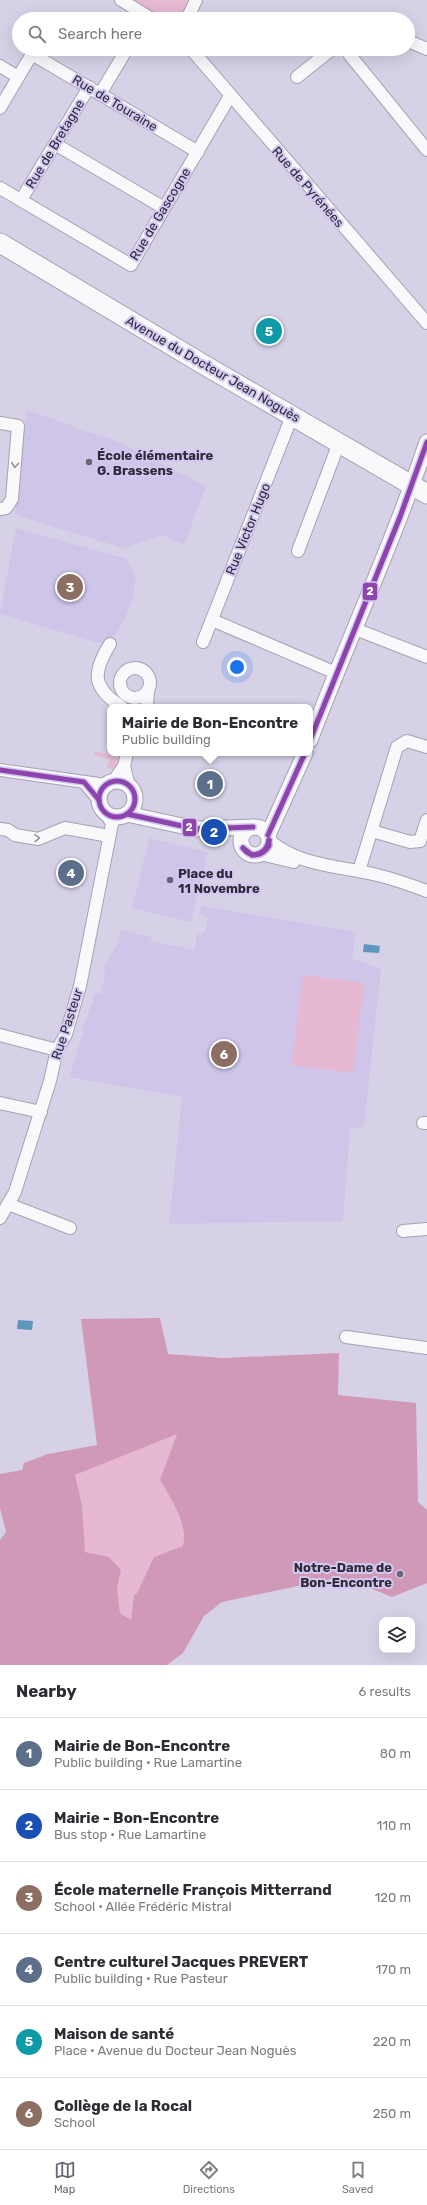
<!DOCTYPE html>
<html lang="en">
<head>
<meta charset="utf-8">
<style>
	:root { --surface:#fff; --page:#f2f2f3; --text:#2b2b33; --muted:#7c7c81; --line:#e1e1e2; --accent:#6a6577 }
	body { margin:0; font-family:Rubik,sans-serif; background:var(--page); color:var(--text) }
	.controls { position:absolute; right:12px; bottom:12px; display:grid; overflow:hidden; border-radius:8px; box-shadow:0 4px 16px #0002 }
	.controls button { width:36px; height:36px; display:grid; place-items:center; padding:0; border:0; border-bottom:1px solid var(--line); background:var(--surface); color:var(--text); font:20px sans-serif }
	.you { position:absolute; left:237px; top:667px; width:14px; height:14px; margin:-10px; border:3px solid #fff; border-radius:50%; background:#1a73e8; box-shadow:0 0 0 6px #1a73e833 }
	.badge { display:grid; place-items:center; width:26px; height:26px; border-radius:50%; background:var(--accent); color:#fff; font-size:13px; font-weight:700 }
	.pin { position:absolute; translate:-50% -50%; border:2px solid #fff; box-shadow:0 1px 4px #0006 }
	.popup { position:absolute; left:107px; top:704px; width:206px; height:52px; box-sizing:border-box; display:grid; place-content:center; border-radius:8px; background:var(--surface); filter:drop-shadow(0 1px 3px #0005); font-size:13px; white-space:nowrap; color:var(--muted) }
	.popup b { font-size:15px; color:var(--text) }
	.popup::after { content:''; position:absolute; left:50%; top:100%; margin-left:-8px; border:8px solid transparent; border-top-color:var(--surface) }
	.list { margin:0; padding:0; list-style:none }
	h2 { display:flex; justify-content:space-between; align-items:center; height:52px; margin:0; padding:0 16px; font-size:17px }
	h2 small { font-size:13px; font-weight:400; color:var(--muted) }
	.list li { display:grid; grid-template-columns:26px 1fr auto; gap:12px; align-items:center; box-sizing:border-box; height:72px; padding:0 16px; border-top:1px solid var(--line) }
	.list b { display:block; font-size:15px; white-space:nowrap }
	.list p { margin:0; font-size:13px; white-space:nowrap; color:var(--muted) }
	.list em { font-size:13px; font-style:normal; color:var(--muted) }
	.icon { flex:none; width:22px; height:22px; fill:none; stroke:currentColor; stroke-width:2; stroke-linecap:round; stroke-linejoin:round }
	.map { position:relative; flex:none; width:427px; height:1665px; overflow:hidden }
	.search { position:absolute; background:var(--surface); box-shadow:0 4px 16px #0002; left:12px; right:12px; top:12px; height:44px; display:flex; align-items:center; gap:10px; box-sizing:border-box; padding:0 14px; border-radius:22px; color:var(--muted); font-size:15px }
	.sheet { height:484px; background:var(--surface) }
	nav { display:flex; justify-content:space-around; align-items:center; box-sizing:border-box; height:56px; border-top:1px solid var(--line); background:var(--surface); font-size:11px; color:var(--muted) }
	nav a { display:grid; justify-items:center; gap:2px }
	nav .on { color:var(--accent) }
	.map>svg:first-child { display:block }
	.built { fill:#cec5e9 }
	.green { fill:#e7b8d2 }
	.forest { fill:#d099b8; fill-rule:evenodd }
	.water { fill:#5f96bb }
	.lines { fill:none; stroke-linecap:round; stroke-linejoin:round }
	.minor-casing { stroke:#a5a1b1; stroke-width:14 }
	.tertiary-casing { stroke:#a5a1b1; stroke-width:17 }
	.primary-casing { stroke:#a5a1b1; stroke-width:21 }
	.minor { stroke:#f9f8fb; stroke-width:12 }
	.tertiary { stroke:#f9f8fb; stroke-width:15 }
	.primary { stroke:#f9f8fb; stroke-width:19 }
	.bus-1-casing { stroke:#d2c8f0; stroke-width:8 }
	.bus-1 { stroke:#8e44ad; stroke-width:5 }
	.oneway { stroke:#94929a }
	.poi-dot { fill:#6a6577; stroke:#d2c8f0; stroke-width:1.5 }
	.labels { text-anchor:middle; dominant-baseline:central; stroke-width:4; stroke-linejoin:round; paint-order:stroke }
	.street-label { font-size:13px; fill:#2f2b3a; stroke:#d2c8f0 }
	.poi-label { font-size:13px; font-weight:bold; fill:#2f2b3a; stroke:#d2c8f0; text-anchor:start }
	.line-badge { stroke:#d2c8f0; stroke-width:1.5 }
	.badge-label { font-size:11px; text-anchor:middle; font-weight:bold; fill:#fff }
</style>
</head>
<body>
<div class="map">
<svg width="427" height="1665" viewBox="0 0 427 1665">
	<rect width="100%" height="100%" fill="#d7d1e7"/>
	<g class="built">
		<polygon points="27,410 74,426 73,428 110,438 206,486 184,545 163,535 123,548 15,515"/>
		<polygon points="16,528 127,559 136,578 133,596 126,616 117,632 106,645 0,614"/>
		<polygon points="149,838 208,852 191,922 132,908"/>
		<polygon points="202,906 356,932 352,959 381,968 364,1127 350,1128 343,1221 169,1224 182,1097 69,1077 83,1032 82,1026 88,1016 95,993 101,994 106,970 103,968 119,941 120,930 152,937 151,941 194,950 197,935 205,932 208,918 199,913"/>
	</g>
	<g class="green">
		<polygon points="130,0 184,0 188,2 188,7 181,19 162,19"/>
		<polygon points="95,751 118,758 115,769 107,768 110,759 94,755"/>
		<polygon points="303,975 364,983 353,1073 292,1065"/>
		<path d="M177,1433l-17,47c11,19 28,43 23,66l-29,11 -17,36 -3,2 -3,25 -11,-7 -3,-25 4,-18 -12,-13 -24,-5 -3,-47 -7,-30z"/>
	</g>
	<path class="forest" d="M160,1318l8,36 55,4 116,-5 -1,42 78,8 2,99 9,8v73l-35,14 -27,-11 -29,-8 -114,24 -18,14 -21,37 -16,12h-167v-125l6,-8 -6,-24v-34l22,-4 2,-7 24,-9 49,-9 -16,-126zM177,1434l-17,46c11,19 28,43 23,66l-29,11 -17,36 -3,2 -3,25 -11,-7 -3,-25 4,-18 -12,-13 -24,-5 -3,-47 -7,-30z"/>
	<g class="water">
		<polygon points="364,944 380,946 379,953 363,952"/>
		<polygon points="18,1320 33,1321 32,1330 17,1329"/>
	</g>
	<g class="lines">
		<defs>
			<g id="minor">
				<polyline points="121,0 152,19"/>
				<polyline points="187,19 196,0"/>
				<polyline points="408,41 427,49"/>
				<polyline points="191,49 427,323"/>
				<polyline points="349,49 349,54 427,150"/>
				<polyline points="0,66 18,77"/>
				<polyline points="297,77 332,49"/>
				<polyline points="100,94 127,49"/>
				<polyline points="0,108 32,54 198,152"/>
				<polyline points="55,144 164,208"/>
				<polyline points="0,188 131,265 230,96"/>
				<polyline points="21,200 89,87"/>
				<polyline points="0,423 18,426 12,499 6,508 0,509"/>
				<polyline points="298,551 339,443"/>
				<polyline points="212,620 336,673"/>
				<polyline points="355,629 427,657"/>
				<polyline points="203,642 292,416"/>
				<path d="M110,644c-18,29 -18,44 12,63"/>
				<circle cx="135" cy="683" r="15"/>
				<polyline points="147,707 148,690"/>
				<polyline points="124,766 129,786"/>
				<polyline points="0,770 106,785"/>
				<polyline points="84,782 99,800"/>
				<polyline points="113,782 124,766 127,753"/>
				<polyline points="0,829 8,830 15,835 38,839 65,828 109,836"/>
				<polyline points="372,831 410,842 420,841 427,820"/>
				<path d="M269,840c29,26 71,26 108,35 17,4 33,10 50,16"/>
				<polyline points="260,854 294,862"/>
				<polyline points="359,871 397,747 407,741 427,747"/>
				<polyline points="0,1035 57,1050"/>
				<polyline points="0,1103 41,1112"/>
				<polyline points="423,1123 427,1123"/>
				<polyline points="8,1204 70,1228"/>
				<polyline points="0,1218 15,1192 50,1081 57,1050 66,1034 80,986 112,824 106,813"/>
				<polyline points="403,1231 427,1229"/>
				<polyline points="346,1337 427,1348"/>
			</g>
			<g id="tertiary">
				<path d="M310,740c38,-100 83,-197 117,-298"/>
				<circle cx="117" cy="799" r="18"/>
				<polyline points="127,814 196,829 253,827"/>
				<circle cx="255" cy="841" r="14"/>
				<polyline points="268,835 305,753"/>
			</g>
			<polyline id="primary" points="0,243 206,366 427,494"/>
		</defs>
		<use href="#minor" class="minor-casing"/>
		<use href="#tertiary" class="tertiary-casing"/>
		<use href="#primary" class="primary-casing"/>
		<use href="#minor" class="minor"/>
		<use href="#tertiary" class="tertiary"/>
		<use href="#primary" class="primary"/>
		<defs>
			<g id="bus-1">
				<polyline points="310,740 400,517 427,442"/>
				<polyline points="0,770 84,782 99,800"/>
				<circle cx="117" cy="799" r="18"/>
				<polyline points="127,814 196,829 253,827"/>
				<polyline points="268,835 305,753"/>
				<path d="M243,848l9,7c10,-1 15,-5 17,-15"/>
				<path d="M243,848c7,10 19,9 26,-2v-6"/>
			</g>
		</defs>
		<use href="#bus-1" class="bus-1-casing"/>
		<use href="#bus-1" class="bus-1"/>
	</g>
	<defs><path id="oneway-chevron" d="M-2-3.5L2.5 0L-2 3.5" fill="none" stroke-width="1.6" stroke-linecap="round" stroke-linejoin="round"/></defs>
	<g class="oneway">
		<use href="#oneway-chevron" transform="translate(15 465) rotate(95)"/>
		<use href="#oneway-chevron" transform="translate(37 838) rotate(-1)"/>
	</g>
	<g class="poi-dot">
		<circle cx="89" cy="462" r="4"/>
		<circle cx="170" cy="880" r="4"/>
		<circle cx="400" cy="1574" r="4"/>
	</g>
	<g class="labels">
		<g class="street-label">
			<text transform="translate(115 103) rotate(31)">Rue de Touraine</text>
			<text transform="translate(55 144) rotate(-59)">Rue de Bretagne</text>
			<text transform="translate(308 187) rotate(49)">Rue de Pyrénées</text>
			<text transform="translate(160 214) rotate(-59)">Rue de Gascogne</text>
			<text transform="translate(213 369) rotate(30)">Avenue du Docteur Jean Noguès</text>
			<text transform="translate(248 529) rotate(-68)">Rue Victor Hugo</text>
			<text transform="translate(67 1024) rotate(-72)">Rue Pasteur</text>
		</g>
		<g class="poi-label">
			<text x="97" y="455">École élémentaire<tspan x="97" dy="15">G. Brassens</tspan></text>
			<text x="178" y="873">Place du<tspan x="178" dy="15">11 Novembre</tspan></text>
			<text x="392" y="1567" text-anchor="end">Notre-Dame de<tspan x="392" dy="15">Bon-Encontre</tspan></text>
		</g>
	</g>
	<g class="line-badge">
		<rect x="362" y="582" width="16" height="19" rx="4" fill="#8e44ad"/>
		<rect x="182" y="818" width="15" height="19" rx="4" fill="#8e44ad"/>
	</g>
	<g class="badge-label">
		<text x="370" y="595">2</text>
		<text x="189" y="831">2</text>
	</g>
</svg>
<div class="controls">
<button><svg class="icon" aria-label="layers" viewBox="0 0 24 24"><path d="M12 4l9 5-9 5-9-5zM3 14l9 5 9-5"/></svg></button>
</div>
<div class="you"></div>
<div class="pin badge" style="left:210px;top:784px;background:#5c6f8a">1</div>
<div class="popup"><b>Mairie de Bon-Encontre</b>Public building</div>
<div class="pin badge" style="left:214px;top:832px;background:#1a4fb4">2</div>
<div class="pin badge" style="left:70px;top:587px;background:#8d6e63">3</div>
<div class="pin badge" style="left:71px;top:873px;background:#5c6f8a">4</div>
<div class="pin badge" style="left:269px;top:331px;background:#0f9aa8">5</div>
<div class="pin badge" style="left:224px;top:1054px;background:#8d6e63">6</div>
<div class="search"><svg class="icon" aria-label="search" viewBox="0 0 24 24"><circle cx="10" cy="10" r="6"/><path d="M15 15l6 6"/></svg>Search here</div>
</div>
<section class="sheet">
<h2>Nearby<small>6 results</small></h2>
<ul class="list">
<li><span class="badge" style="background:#5c6f8a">1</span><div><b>Mairie de Bon-Encontre</b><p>Public building · Rue Lamartine</p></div><em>80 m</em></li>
<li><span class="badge" style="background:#1a4fb4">2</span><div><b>Mairie - Bon-Encontre</b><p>Bus stop · Rue Lamartine</p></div><em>110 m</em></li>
<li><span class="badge" style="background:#8d6e63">3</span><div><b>École maternelle François Mitterrand</b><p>School · Allée Frédéric Mistral</p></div><em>120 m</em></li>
<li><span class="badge" style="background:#5c6f8a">4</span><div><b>Centre culturel Jacques PREVERT</b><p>Public building · Rue Pasteur</p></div><em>170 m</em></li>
<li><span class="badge" style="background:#0f9aa8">5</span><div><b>Maison de santé</b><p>Place · Avenue du Docteur Jean Noguès</p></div><em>220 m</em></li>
<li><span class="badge" style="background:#8d6e63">6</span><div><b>Collège de la Rocal</b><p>School</p></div><em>250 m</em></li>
</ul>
</section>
<nav>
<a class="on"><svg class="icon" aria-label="map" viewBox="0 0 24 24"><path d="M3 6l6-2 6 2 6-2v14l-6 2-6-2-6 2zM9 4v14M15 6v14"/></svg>Map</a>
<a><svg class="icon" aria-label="directions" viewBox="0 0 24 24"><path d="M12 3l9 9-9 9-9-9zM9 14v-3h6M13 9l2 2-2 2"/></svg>Directions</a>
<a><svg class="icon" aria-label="saved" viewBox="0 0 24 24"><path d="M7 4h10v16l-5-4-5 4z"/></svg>Saved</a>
</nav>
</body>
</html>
